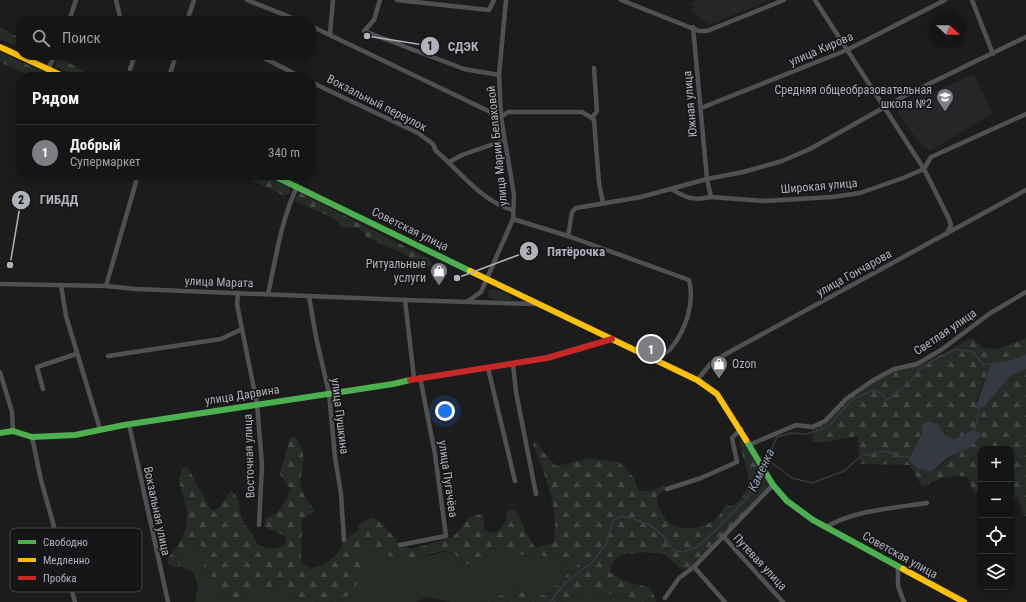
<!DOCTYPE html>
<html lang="ru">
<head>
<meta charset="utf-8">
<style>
	:root { --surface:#151515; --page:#1e1e1e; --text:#f1f3f6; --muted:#9d9fa0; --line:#343434; --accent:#7c7e83 }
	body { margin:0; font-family:"Roboto Condensed",sans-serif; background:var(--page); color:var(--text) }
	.controls { position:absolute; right:12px; bottom:12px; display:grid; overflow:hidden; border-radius:8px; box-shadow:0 2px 6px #0003 }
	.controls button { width:36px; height:36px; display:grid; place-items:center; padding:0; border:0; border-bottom:1px solid var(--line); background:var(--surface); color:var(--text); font:20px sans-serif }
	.compass { position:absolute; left:930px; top:12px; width:36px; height:36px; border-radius:50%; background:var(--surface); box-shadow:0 2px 6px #0003; rotate:111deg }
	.you { position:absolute; left:445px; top:411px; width:14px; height:14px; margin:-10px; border:3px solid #fff; border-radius:50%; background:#1a73e8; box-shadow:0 0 0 6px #1a73e833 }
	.badge { display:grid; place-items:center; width:26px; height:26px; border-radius:50%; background:var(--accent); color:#fff; font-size:13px; font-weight:700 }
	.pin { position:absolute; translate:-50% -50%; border:2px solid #fff; box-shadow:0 1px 4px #0006 }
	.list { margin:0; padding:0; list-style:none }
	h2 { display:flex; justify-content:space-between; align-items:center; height:52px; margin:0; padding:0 16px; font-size:17px }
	h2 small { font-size:13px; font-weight:400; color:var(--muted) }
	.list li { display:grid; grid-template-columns:26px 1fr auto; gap:12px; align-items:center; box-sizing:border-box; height:56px; padding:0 16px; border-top:1px solid var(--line) }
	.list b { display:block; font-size:15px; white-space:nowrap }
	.list p { margin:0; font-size:13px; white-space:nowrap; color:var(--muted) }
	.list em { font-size:13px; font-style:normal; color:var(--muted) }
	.icon { flex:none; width:22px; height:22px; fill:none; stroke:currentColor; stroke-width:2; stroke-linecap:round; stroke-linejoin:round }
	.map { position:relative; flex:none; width:1026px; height:602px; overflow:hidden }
	.search { position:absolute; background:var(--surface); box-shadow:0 2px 6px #0003; left:16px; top:16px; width:300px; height:44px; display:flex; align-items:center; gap:10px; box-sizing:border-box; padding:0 14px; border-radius:16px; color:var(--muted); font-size:15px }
	.panel { position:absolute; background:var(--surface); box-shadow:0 2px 6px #0003; left:16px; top:72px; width:300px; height:108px; border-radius:16px }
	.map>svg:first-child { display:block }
	.built { fill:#262628 }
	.grass { fill:#262c26 }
	.forest { fill:url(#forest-firs); fill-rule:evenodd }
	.water { fill:#343a41 }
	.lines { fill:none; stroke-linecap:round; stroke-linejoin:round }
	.stream { stroke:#343a41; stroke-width:1.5 }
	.street { stroke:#515154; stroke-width:4.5 }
	.fast { stroke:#4caf50; stroke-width:6 }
	.slow { stroke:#ffc107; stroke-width:6 }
	.jam { stroke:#c62828; stroke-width:6 }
	.labels { text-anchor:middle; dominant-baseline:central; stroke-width:3.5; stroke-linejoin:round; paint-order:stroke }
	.street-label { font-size:12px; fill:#afb2bb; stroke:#161618 }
	.poi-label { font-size:12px; fill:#afb2bb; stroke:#161618; text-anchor:end }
	.water-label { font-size:13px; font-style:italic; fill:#8b9eb1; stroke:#161618 }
	.key { fill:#161618; stroke:#444549; stroke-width:1 }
	.key-label { font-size:11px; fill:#afb2bb }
	.leader { fill:none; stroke:#afb2bb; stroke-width:1.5 }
	.callout-dot { fill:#afb2bb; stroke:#161618; stroke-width:1.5 }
	.mark-label { font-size:12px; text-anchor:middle; font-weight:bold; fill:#111 }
	.callout-label { font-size:13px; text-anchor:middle; font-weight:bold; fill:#afb2bb; stroke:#161618; stroke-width:3.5; stroke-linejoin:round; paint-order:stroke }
</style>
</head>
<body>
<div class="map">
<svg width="1026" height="602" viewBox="0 0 1026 602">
	<defs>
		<pattern id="forest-firs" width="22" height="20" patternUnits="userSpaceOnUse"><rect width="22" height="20" fill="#262c26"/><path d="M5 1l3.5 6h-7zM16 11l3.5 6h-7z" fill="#434844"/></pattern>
	</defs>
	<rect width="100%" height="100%" fill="#1c1c1c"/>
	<g class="built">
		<polygon points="695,0 770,0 709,25 691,11 694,7 691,4"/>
		<polygon points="974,74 993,113 930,151 920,144 897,111 908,101 926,92 927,95"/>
	</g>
	<g class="grass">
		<path d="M493,289l13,4 7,6c-7,3 -19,2 -25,-3l1,-6z"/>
		<polygon points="495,542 518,554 528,556 536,554 564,561 579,561 577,566 568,573 547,596 513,591 481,602 450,602 427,597 416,602 336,602 350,595 360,552 365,550 379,552 400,559 429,556 447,551 456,555 466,564 486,557"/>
		<path d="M193,545l11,2v19l2,6 10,8 7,15 14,4 30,-11 9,-1 32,15h-113c4,-16 4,-33 -16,-35l7,-16z"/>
		<polygon points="585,592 608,593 633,600 636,602 560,602"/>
	</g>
	<g class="forest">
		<polygon points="0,27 21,39 21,48 0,39"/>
		<polygon points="0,52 55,77 32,77 0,62"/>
		<path d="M58,58c12,3 23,14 35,19 -16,0 -24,-4 -38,-11z"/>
		<polygon points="241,175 263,175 290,187 290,193 284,196"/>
		<path d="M300,193l128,65 4,6 -5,4 -25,-15 -36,-16 -3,-6 -7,-3 -14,-1c-7,-12 -34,-18 -47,-26l2,-5z"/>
		<path d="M972,338l11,10 15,1 28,-11v17l-22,7 -13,1 -15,38 11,3 24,-28 15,-7v147h-2l-6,-18h-7v-49h-30v45l-7,-2 -7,-15c-17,-3 -29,2 -45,10l-12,-22 -49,-1 -4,-28 -33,6h-11l-1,-14 13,-7 21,-22 48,-30 29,-5zM945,431l1,5 9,3 15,-8 -16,24 -23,17 -21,-18 4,-4 8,-16z"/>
		<path d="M741,429l32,56 -79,82c-4,1 -8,3 -12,2 -6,-2 -11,-11 -17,-14 -9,-4 -38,-3 -47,2 -4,3 -8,11 -8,16 7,3 14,8 21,10 14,4 21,1 25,19h-20l-3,-2 -25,-7 -23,-1 -25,10h-79l32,-11 34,5 21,-23 9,-7 2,-4 -15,-1 -28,-7 -8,2 -10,-2 -23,-12c-9,14 -11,21 -29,22 -5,-5 -11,-11 -18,-13 -11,-2 -34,12 -49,8 -12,-3 -26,-13 -39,-6l3,21 -13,21 -14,7h-28l-32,-15 -9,1 -30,11 -14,-4 -7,-15 -10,-8 -2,-6v-19c-15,-7 -20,8 -25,20h-6l-5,-3 -1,-5 11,-13 8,-18 1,-16 -8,-32 3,-12 5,-2 24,44 8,-2 12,-18c12,12 6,18 12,31 5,11 10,9 14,23 10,5 20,6 29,-1l-1,-7 -20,-9 -1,-3 2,-6c14,-4 20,-16 24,-29l-10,-15 10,-37h5c16,23 4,28 6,51 1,5 11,17 13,24l-12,7 -1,43 9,7 12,-4 12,-8 6,-7 4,-10 13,-9 4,-8 12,-6 10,7 17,21 12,4 41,-12 17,-20 11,-3 3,2v14l7,3 8,-2 6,-9 2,-11 7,-2c10,12 11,27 22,39l17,-5c8,-30 -9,-71 -20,-99l3,-4 7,12 13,14 34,-8 29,4 15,16 3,10 4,3h8l15,-5 3,3 -10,7c1,25 20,38 44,30 6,-2 12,-4 17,-9 3,-3 5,-9 7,-13l7,3c35,-27 1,-48 9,-78z"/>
	</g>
	<g class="water">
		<polygon points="1026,355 1026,369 1011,376 984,407 975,409 991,363 1004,362"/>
		<polygon points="926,422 937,423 946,436 955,439 970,431 980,432 980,437 969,448 947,458 931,472 917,468 908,460 922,434 921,427"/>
	</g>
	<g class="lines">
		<g class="stream">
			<polyline points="974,432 980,407"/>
			<polyline points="766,458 792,478 812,483 844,471 861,456 887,451 897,456 910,457"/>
			<polyline points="762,463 770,452 777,437 791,433 807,434 828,427 853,399 874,390 882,394 886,400 890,398 911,381 919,370 936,359 956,349 973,352 983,364 991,364"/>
			<path d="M550,602l15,-19 27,-21 14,-17 7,-24 8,-5c26,5 38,11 52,34l10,2 14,-5 15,-13 36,-37 11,-29"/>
		</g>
		<g class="street">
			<polyline points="116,0 121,21"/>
			<polyline points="247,0 300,21"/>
			<polyline points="380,0 374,20 364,31 464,69 499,75"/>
			<polyline points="397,0 489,10 494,0"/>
			<polyline points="621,0 699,31 707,31 784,0"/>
			<polyline points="815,0 924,169 949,219 951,225 947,234"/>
			<polyline points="972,0 993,54"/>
			<polyline points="69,21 76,0"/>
			<polyline points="187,21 194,0"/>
			<polyline points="311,26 501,117"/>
			<polyline points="693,27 707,179 711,197 764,201 832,197 860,193 903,178 924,169 931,157 1026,114"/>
			<polyline points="330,34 333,0"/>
			<polyline points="255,55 268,60 301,77"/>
			<polyline points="48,69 55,55"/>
			<polyline points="130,69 135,55"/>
			<polyline points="169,77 176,55"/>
			<path d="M311,82l107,51 15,11 3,7c24,20 46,51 77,59"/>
			<polyline points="701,108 847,50 945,0"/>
			<polyline points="501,117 508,112 582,112 592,118"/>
			<polyline points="592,118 594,120 599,183 603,203"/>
			<polyline points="592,118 597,111 594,68"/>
			<polyline points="449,162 462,155 505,140"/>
			<path d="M671,189c16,9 21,12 40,8"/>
			<path d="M513,219l55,17 121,44c6,22 -3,49 -17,67 -3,5 -12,9 -18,12"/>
			<polyline points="568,236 572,212 576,208 641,197 707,179 743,172 782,161 810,149 906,95 1026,37"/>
			<polyline points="0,284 106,286 136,289 405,300 536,304"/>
			<polyline points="61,285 66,316 100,429"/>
			<polyline points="106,286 138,175"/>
			<polyline points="238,293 237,304 257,404 262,465 259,525"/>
			<path d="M268,294c8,-36 13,-74 29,-107"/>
			<polyline points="309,296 316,337 329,393 335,457 341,494 344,540"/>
			<polyline points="405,300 414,378"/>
			<polyline points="468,301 481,292 513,219 514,195 501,117 499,75 506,0"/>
			<polyline points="108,356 221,339 242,329"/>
			<polyline points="513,364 516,392 536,494"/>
			<polyline points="488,368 515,481"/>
			<polyline points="0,372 12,412 13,431"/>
			<polyline points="697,380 713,361 1026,190"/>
			<polyline points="43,389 37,367 76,354"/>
			<polyline points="129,424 168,602"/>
			<polyline points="32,437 41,480 75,602"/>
			<polyline points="749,445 796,425 812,427 825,421 846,399 872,381 894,369 917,364 941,350 989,314 1026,292"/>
			<polyline points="667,489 701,478 737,462 732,438 741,429"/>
			<path d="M826,527c29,-17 68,-19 101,-24"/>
			<polyline points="723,536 783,602"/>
			<polyline points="400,545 446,536 435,454 420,377"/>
			<polyline points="694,567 725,602"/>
			<polyline points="898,567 898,586 904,602"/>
			<polyline points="665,598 679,578 694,567 773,485"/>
		</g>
		<g class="fast">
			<polyline points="272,175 470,271"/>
			<polyline points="0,433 13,431 32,437 75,435 124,425 393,384 410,380"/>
			<polyline points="746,440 773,485 787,501 813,520 903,569"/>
		</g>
		<g class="slow">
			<polyline points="0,47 65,77"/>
			<polyline points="470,271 697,380 717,394 746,440"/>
			<polyline points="903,569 964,602"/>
		</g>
		<polyline class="jam" points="410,380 547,358 612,339"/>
	</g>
	<defs>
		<symbol id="school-pin" viewBox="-11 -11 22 30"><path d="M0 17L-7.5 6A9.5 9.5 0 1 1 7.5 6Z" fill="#7c7e83" stroke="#161618"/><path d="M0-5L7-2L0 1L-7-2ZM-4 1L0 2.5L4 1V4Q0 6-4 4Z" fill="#fff"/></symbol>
		<symbol id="shop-pin" viewBox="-11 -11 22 30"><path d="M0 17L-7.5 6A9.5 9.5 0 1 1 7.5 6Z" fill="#7c7e83" stroke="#161618"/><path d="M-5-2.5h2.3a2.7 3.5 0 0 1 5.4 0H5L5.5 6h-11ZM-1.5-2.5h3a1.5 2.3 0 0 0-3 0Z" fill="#fff"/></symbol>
	</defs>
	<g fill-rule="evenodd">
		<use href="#school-pin" x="935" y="87" width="20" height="27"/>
		<use href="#shop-pin" x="429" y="261" width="20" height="27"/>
		<use href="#shop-pin" x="709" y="354" width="20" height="27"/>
	</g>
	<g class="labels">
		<g class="street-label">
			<text transform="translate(821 49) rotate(-23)">улица Кирова</text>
			<text transform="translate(377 103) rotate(27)">Вокзальный переулок</text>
			<text transform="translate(690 104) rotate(-95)">Южная улица</text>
			<text transform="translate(497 146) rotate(-96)">улица Марии Белаховой</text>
			<text transform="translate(819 186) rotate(-5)">Широкая улица</text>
			<text transform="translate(410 229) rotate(26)">Советская улица</text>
			<text transform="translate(854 273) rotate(-29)">улица Гончарова</text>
			<text transform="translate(219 282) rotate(2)">улица Марата</text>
			<text transform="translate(945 332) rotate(-34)">Светлая улица</text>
			<text transform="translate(242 395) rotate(-9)">улица Дарвина</text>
			<text transform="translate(340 416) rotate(83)">улица Пушкина</text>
			<text transform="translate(249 456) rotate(-92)">Восточная улица</text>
			<text transform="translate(448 479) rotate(82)">улица Пугачёва</text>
			<text transform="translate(157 511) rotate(78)">Вокзальная улица</text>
			<text transform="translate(900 555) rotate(29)">Советская улица</text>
			<text transform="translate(760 562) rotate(47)">Путевая улица</text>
		</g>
		<g class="poi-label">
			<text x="932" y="90">Средняя общеобразовательная<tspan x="932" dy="14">школа №2</tspan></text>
			<text x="426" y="264">Ритуальные<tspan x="426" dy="14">услуги</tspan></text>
			<text x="732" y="364" text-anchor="start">Ozon</text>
		</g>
		<g class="water-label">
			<text transform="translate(761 470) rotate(-65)">Каменка</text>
		</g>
	</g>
	<rect x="10" y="528" width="132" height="64" rx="6" class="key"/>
	<rect x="18" y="540" width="18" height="4" fill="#4caf50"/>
	<rect x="18" y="558" width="18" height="4" fill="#ffc107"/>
	<rect x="18" y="576" width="18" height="4" fill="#c62828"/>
	<g class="key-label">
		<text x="43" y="546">Свободно</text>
		<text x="43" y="564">Медленно</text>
		<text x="43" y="582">Пробка</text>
	</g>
	<path class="leader" d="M367 36L430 46M10 265L21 200M457 278L529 251"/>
	<g class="callout-dot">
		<circle cx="367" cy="36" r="4"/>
		<circle cx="10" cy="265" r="4"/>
		<circle cx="457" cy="278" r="4"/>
		<circle cx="430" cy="46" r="10"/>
		<circle cx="21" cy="200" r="10"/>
		<circle cx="529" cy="251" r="10"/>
	</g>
	<g class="mark-label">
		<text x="430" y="50">1</text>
		<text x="21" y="204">2</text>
		<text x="529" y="255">3</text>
	</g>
	<g class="callout-label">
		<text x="463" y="51">СДЭК</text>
		<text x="59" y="204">ГИБДД</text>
		<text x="576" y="256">Пятёрочка</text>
	</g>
</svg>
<div class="controls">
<button>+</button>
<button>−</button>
<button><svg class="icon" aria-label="locate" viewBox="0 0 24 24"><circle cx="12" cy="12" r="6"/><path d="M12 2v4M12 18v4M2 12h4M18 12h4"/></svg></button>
<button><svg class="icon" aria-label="layers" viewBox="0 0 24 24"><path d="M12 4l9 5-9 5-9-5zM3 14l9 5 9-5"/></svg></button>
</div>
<svg class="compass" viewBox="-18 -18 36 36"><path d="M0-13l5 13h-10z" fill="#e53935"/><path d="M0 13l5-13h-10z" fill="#9d9fa0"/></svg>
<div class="you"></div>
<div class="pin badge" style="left:651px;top:349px">1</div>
<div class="search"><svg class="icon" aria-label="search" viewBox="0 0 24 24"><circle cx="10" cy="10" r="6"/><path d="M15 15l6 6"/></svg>Поиск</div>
<section class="panel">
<h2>Рядом<small></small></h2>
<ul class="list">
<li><span class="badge">1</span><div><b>Добрый</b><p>Супермаркет</p></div><em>340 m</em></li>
</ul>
</section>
</div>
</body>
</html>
